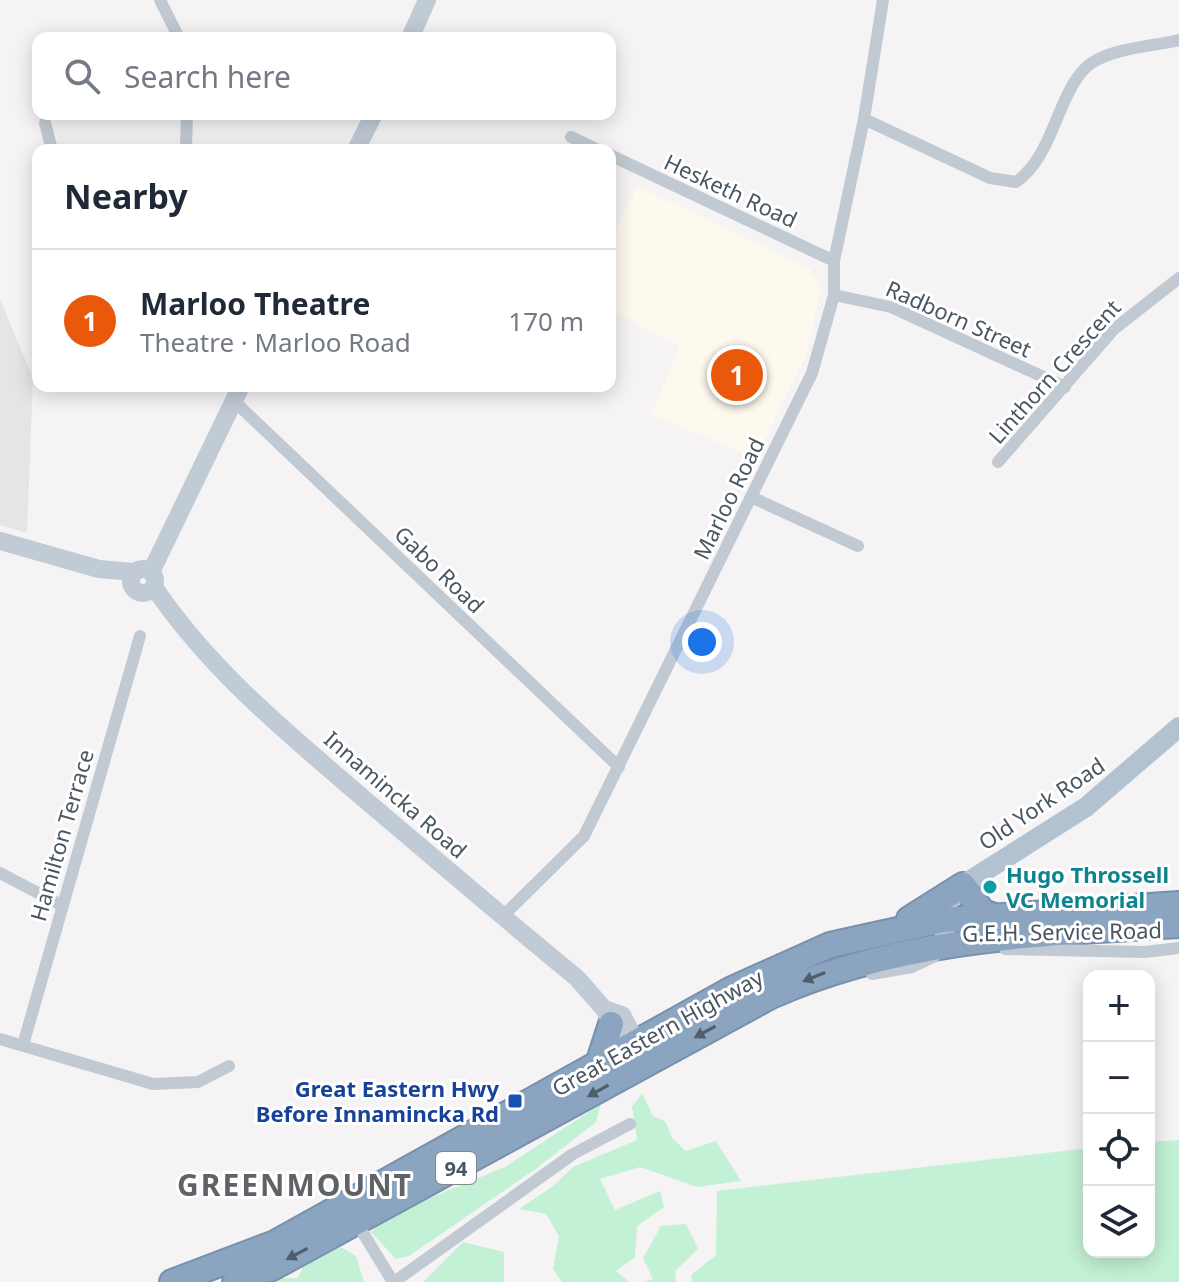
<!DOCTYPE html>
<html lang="en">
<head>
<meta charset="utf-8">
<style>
	:root { --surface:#fff; --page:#f6f6f7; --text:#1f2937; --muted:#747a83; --line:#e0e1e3; --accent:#ea580c }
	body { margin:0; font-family:"Noto Sans",sans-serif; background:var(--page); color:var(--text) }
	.controls { position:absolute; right:24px; bottom:24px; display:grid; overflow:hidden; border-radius:16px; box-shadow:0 4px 20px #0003 }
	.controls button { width:72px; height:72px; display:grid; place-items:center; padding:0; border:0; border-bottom:2px solid var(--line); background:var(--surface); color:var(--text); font:40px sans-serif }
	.you { position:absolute; left:702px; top:642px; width:28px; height:28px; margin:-20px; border:6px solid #fff; border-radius:50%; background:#1a73e8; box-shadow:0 0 0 12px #1a73e833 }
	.badge { display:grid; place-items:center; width:52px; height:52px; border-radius:50%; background:var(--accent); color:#fff; font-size:26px; font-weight:700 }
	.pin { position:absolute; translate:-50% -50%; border:4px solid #fff; box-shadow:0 2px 8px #0006 }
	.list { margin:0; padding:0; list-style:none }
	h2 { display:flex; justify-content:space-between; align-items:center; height:104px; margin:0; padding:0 32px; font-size:34px }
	h2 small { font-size:26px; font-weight:400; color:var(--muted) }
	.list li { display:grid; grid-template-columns:52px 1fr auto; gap:24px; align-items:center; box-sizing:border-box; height:144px; padding:0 32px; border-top:2px solid var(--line) }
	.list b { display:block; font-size:30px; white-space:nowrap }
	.list p { margin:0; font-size:26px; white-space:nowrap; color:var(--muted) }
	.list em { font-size:26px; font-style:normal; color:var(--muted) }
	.icon { flex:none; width:44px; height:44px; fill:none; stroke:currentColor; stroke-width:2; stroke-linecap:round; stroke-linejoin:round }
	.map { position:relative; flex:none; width:1179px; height:1282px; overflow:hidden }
	.search { position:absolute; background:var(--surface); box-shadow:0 4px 20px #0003; left:32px; top:32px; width:584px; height:88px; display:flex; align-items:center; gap:20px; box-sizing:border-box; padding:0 28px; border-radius:16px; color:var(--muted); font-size:30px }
	.panel { position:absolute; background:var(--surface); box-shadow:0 4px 20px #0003; left:32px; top:144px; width:584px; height:248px; border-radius:16px }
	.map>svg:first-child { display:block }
	.commercial { fill:#fdf9ef }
	.education { fill:#e6e4e5 }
	.green { fill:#c3f1d5 }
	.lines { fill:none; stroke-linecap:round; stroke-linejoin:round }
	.highway-casing { stroke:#7690ad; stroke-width:28 }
	.street { stroke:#c1cad2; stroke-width:12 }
	.secondary { stroke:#c1cbd6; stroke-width:18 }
	.primary { stroke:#b3c2d1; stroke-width:20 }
	.highway { stroke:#8ba5c1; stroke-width:24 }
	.oneway { fill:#505e6b }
	.culture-dot { fill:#0f9aa8; stroke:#fff; stroke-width:3 }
	.transit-dot { fill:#1a4fb4; stroke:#fff; stroke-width:3 }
	.labels { text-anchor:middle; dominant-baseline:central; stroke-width:6; stroke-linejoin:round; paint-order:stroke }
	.shield { fill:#fff; stroke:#808990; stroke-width:2 }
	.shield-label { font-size:20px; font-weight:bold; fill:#4a5661 }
	.street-label { font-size:22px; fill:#4a5661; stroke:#fff }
	.culture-label { font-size:22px; font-weight:bold; fill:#0d838f; stroke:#fff; text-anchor:start }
	.transit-label { font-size:22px; font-weight:bold; fill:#164399; stroke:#fff; text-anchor:end }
	.district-label { font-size:30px; font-weight:bold; letter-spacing:2px; fill:#5f6368; stroke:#fff }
</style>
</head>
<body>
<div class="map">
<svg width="1179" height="1282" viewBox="0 0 1179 1282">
	<rect width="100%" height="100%" fill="#f5f3f3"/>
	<polygon class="commercial" points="637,186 810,269 821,289 806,355 756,459 651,414 680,346 610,310 610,242"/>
	<polygon class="education" points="0,299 33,378 27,533 0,525"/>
	<g class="green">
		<polygon points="642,1093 653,1116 666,1122 672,1138 686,1151 716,1141 741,1181 697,1187 640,1167 600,1179 615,1210 660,1191 664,1207 637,1226 635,1257 616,1271 629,1282 562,1282 553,1269 559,1236 546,1214 519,1209 552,1187 573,1167 637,1140 632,1107"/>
		<polygon points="601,1104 596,1122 537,1168 409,1256 396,1259 371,1232 391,1214 505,1167"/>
		<polygon points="1179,1140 1179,1282 692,1282 691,1275 716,1255 717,1191 1089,1148 1089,1252 1149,1252 1149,1142"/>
		<polygon points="686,1224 698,1249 675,1271 676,1282 644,1282 653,1279 643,1258 661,1226"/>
		<polygon points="463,1242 504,1252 504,1282 423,1282"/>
		<polygon points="341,1247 356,1256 364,1282 265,1282 273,1278 298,1278 305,1262"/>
	</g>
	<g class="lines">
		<defs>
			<g id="highway">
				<polyline points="909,919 963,885 983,912 994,916"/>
				<polyline points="598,1064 611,1024"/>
				<polyline points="172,1282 275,1243 732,989 830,945 943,920 1179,904"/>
				<path d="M235,1282l37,-14 499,-272c131,-58 267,-62 408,-71"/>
			</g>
		</defs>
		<use href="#highway" class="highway-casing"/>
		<g class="street">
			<polyline points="160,0 179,38"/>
			<path d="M864,119l126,59 26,4c40,-27 42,-98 77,-120 23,-14 60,-16 86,-22"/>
			<polyline points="45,123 52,150"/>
			<polyline points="571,137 598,150"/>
			<polyline points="186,150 187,114"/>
			<polyline points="610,155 834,261"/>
			<polyline points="834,295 891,307 1065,387"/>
			<polyline points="234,401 619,767"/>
			<polyline points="998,462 1114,329 1179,278"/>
			<polyline points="751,497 858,546"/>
			<polyline points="0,873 61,905"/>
			<polyline points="502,917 584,836 812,373 834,295 834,261 864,119 883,0"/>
			<polyline points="1005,949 1145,952 1179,948"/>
			<polyline points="872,974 912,967 935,956"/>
			<polyline points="0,1039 153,1084 198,1082 229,1066"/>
			<polyline points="23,1045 140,636"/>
			<polyline points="355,1220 393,1282"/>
			<polyline points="394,1282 573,1154 630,1124"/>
		</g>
		<g class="secondary">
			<polyline points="410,38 427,0"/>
			<polyline points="356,150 374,114"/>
			<polyline points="0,541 99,569 134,572"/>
			<circle cx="143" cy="581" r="12"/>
			<polyline points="151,572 241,386"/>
			<path d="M154,587c55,82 133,146 209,211 71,60 142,121 214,180l27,31 13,23"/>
			<polyline points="604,1009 622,1015 642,1052"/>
		</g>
		<polyline class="primary" points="944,945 947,903 963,885 1086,807 1179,727"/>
		<use href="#highway" class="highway"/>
	</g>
	<defs><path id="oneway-solid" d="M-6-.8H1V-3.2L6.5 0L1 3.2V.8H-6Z" transform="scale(2)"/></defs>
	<g class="oneway">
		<use href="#oneway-solid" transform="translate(814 977) rotate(158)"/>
		<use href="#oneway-solid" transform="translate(705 1032) rotate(151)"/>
		<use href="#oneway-solid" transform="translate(598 1091) rotate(151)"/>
		<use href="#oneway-solid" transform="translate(297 1254) rotate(152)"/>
	</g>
	<circle class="culture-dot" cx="990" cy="887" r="8"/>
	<rect class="transit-dot" x="507" y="1093" width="16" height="16" rx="4"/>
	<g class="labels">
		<rect class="shield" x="436" y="1152" width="40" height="32" rx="6"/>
		<g class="shield-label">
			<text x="456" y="1168">94</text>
		</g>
		<g class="street-label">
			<text transform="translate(731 190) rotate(25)">Hesketh Road</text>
			<text transform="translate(959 318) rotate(24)">Radborn Street</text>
			<text transform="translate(1054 371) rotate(-48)">Linthorn Crescent</text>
			<text transform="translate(728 498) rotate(-64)">Marloo Road</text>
			<text transform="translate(440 569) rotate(44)">Gabo Road</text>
			<text transform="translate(396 794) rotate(41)">Innamincka Road</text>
			<text transform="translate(1041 803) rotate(-34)">Old York Road</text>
			<text transform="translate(61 835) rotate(-74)">Hamilton Terrace</text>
			<text transform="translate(1062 931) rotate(-1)">G.E.H. Service Road</text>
			<text transform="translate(657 1032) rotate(-29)">Great Eastern Highway</text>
		</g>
		<g class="culture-label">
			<text x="1006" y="874">Hugo Throssell<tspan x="1006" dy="25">VC Memorial</tspan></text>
		</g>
		<g class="transit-label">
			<text x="499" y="1088">Great Eastern Hwy<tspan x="499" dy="25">Before Innamincka Rd</tspan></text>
		</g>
		<g class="district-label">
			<text x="295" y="1184">GREENMOUNT</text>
		</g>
	</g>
</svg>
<div class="controls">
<button>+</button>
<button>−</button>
<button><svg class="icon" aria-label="locate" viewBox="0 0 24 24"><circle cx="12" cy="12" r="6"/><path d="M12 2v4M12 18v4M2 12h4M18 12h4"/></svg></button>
<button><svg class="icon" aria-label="layers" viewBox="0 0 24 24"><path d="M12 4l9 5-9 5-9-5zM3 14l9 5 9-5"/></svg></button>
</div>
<div class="you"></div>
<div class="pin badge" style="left:737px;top:375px">1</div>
<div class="search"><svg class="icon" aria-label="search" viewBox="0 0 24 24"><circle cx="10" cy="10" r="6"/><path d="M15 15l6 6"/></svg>Search here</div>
<section class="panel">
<h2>Nearby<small></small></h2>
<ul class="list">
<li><span class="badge">1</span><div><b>Marloo Theatre</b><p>Theatre · Marloo Road</p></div><em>170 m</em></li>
</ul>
</section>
</div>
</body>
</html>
